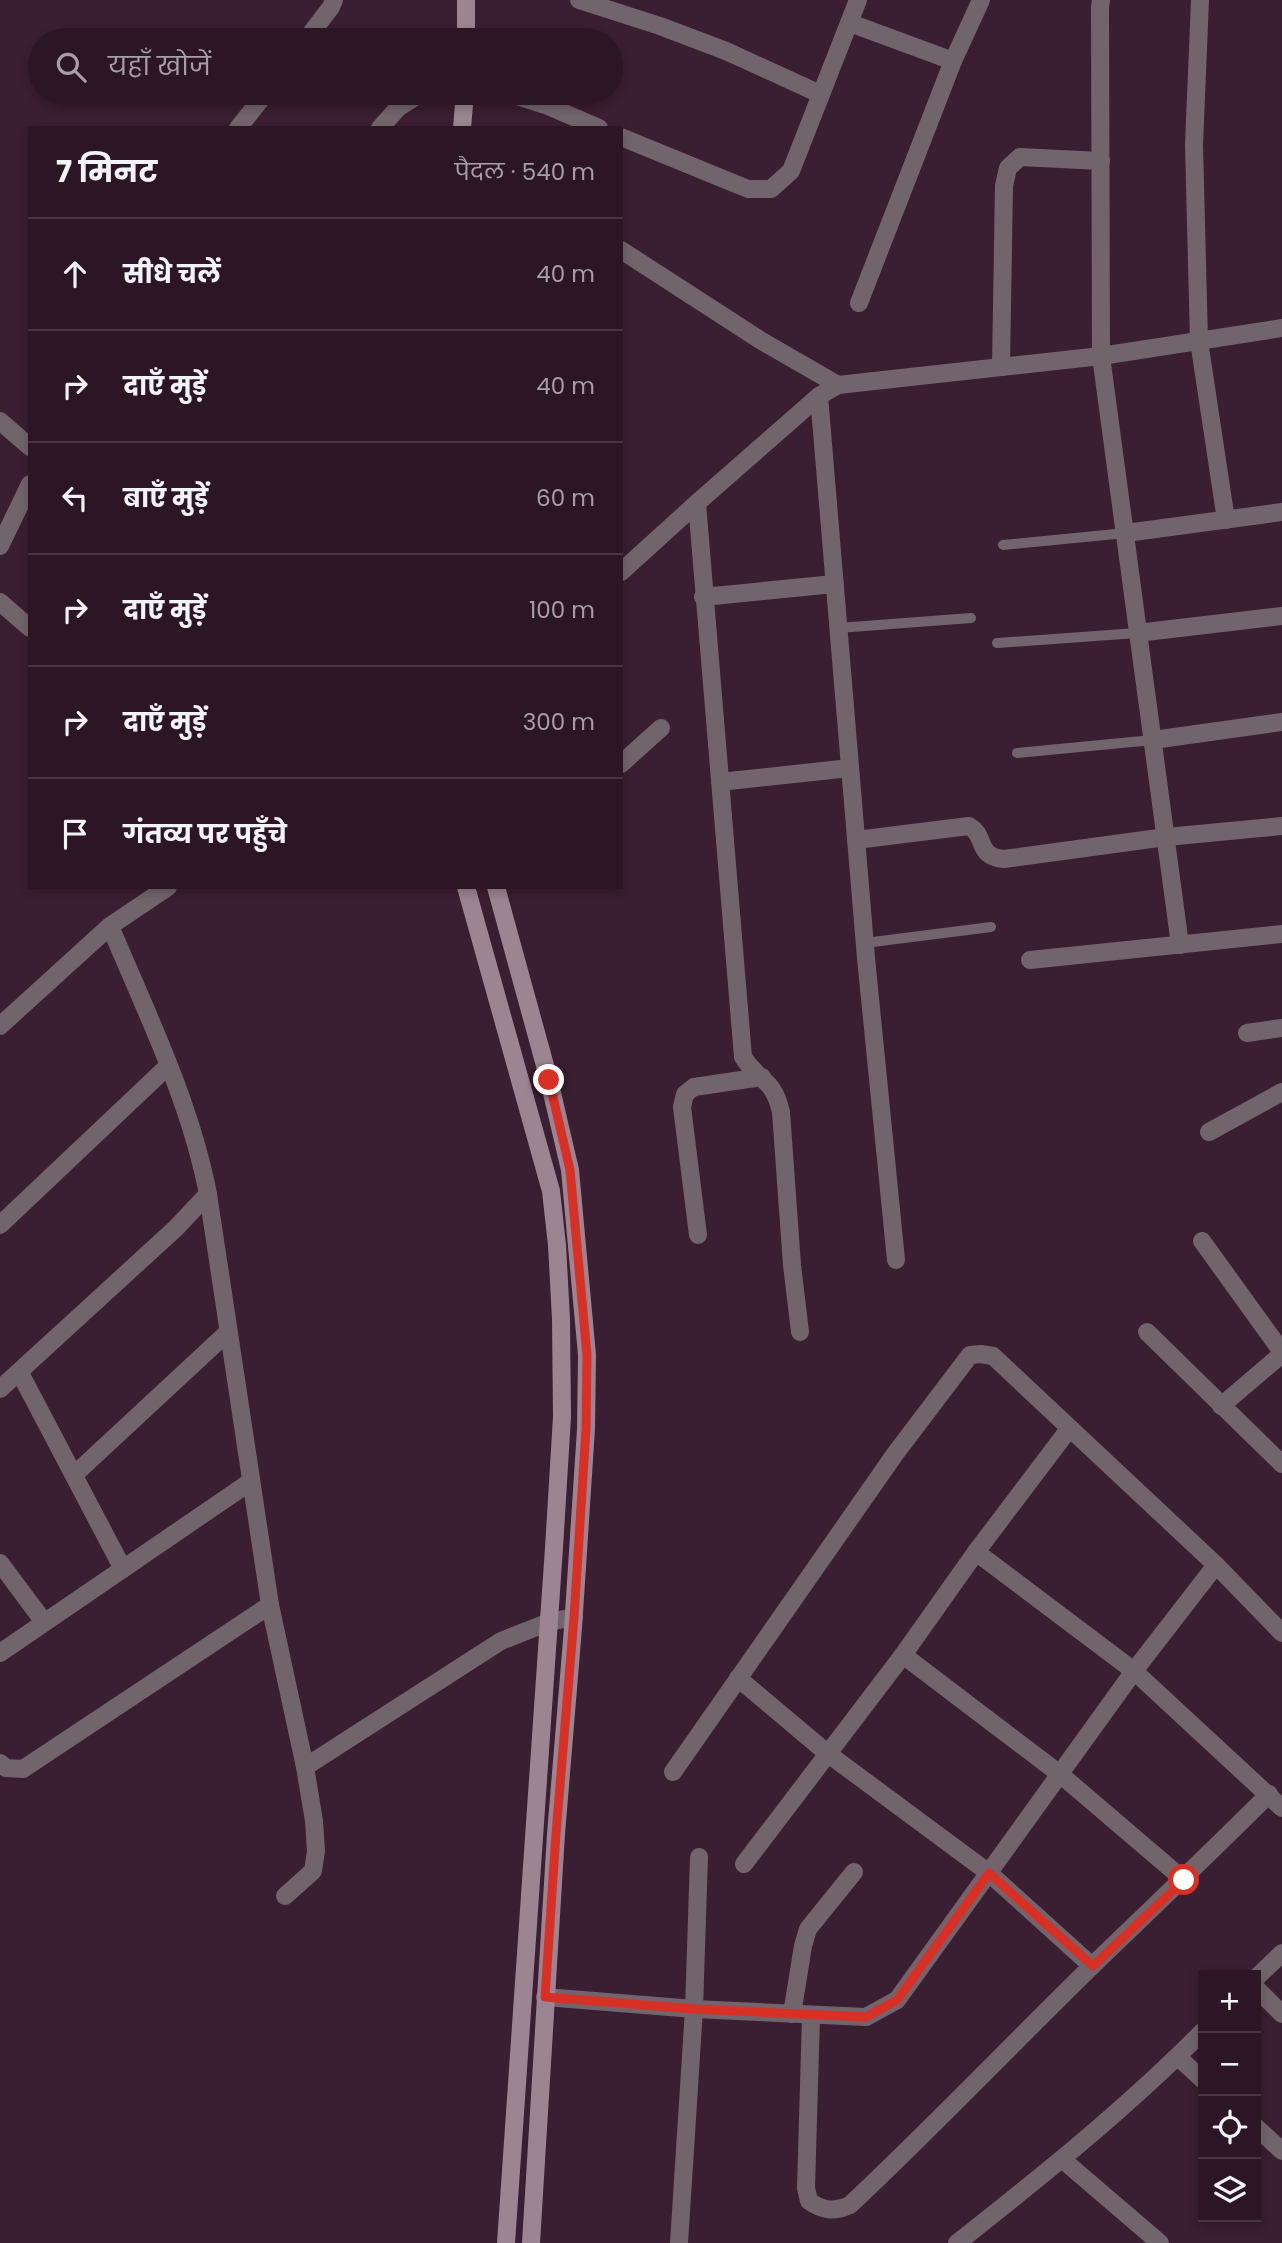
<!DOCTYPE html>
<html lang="hi">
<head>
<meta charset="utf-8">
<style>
	:root { --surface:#2c1625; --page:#341f2d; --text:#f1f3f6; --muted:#a69fa7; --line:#483542 }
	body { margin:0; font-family:Poppins,"Noto Sans Devanagari",sans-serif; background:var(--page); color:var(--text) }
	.controls { position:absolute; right:21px; bottom:21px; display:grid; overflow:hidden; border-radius:0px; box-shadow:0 4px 10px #0003 }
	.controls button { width:63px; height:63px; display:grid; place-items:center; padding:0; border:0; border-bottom:2px solid var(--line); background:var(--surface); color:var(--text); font:35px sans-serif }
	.stop { position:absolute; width:21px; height:21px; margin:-16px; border:5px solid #d93025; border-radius:50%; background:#fff }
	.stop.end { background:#d93025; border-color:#fff; box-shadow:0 2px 7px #0008 }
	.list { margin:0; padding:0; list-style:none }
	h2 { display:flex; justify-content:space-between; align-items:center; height:91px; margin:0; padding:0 28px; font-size:30px }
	h2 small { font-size:23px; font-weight:400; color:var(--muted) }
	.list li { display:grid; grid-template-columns:46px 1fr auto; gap:21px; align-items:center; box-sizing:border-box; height:112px; padding:0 28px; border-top:2px solid var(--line) }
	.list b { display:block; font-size:26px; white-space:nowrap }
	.list em { font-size:23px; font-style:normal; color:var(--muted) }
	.icon { flex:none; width:38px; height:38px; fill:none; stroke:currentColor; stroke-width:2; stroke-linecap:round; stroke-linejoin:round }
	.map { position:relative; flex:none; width:1282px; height:2243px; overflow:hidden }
	.search { position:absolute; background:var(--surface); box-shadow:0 4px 10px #0003; left:28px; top:28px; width:595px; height:77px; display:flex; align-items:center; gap:18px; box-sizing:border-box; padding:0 24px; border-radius:38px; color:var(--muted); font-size:26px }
	.panel { position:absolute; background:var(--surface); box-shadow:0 4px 10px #0003; left:28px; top:126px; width:595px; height:763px; border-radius:0px }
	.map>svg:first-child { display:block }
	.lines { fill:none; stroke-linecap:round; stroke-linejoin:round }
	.service { stroke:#72646c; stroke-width:10 }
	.minor { stroke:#72646c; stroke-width:18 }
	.tertiary { stroke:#72646c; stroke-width:18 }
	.secondary { stroke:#9c8492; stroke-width:18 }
	.route { stroke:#d93025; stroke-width:9 }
</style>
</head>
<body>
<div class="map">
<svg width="1282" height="2243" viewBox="0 0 1282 2243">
	<rect width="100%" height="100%" fill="#3a1e31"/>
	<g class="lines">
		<g class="service">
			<polyline points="1003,545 1126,533"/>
			<polyline points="838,628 971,618"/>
			<polyline points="997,643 1137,633"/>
			<polyline points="1017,753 1153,740"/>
			<polyline points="865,943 991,927"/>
		</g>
		<g class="minor">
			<polyline points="579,0 660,26 726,51 820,94"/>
			<polyline points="1101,0 1100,7 1101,356 1180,945"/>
			<polyline points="1200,0 1194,145 1199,341 1226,520"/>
			<polyline points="850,23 953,61"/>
			<polyline points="306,40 331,7 334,0"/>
			<polyline points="508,93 548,106 599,128"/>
			<polyline points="238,128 266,93"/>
			<polyline points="380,128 398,108 421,93"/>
			<polyline points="621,137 748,189 771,189 791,171 858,0"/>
			<polyline points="621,250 760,340 838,385"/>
			<polyline points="859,303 953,61 981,0"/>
			<polyline points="1001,367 1004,186 1008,168 1020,157 1101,161"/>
			<polyline points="819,396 866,958 896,1260"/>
			<polyline points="0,421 30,447"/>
			<path d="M697,503l46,554c16,26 30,20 38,55l11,153 8,67"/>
			<polyline points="1126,533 1282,512"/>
			<polyline points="0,546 30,484"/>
			<polyline points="621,572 697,503 819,396 838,385 1101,356 1282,328"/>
			<polyline points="703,597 834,584"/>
			<polyline points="0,602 30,628"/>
			<polyline points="1137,633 1282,616"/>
			<polyline points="1153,740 1282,722"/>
			<polyline points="621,764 661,728"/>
			<polyline points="720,782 850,768"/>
			<path d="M856,840l113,-14c18,10 6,30 35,33l162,-22 116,-11"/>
			<path d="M110,926c37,88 80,175 98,268l62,411 35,162 9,54 2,30 -3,20 -28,25"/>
			<polyline points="1030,960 1282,934"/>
			<polyline points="1247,1033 1282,1028"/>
			<polyline points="1209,1132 1282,1092"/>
			<polyline points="0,1225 168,1066"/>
			<polyline points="698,1235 682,1107 685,1094 694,1087 762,1077"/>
			<polyline points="1202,1241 1282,1352"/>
			<polyline points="1147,1332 1282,1464"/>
			<polyline points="20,1373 123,1569"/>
			<polyline points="0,1389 176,1228 208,1194"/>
			<polyline points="1221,1406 1282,1354"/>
			<polyline points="74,1475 228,1332"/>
			<polyline points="976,1552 1134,1671 1282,1808"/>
			<polyline points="0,1563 44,1622"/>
			<polyline points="0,1653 250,1482"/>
			<polyline points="903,1655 1061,1775 1184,1880"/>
			<polyline points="738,1678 827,1753 989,1873 1092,1966"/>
			<polyline points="0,1763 6,1768 23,1769 270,1605"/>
			<polyline points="305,1767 501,1641 549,1622 574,1617"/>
			<polyline points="673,1772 895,1454 970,1355 981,1354 993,1356 1216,1565 1282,1633"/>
			<polyline points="744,1864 903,1655 976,1552 1069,1429"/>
			<polyline points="1256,1978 1282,1953"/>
			<polyline points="1256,1988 1282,2014"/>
			<polyline points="545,1997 694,2009 866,2017 897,2000 1134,1671 1216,1565"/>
			<polyline points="792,2014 803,1946 808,1929 854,1872"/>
			<path d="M811,2016l-5,172 3,13c14,10 25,11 41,4 83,-78 161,-160 243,-240 59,-57 118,-113 176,-171"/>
			<polyline points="1178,2057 1203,2080"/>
			<polyline points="1256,2127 1282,2151"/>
			<polyline points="1063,2160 1160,2243"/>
			<polyline points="679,2243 694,2009 699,1857"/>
			<path d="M957,2243c85,-67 170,-135 246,-212"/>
		</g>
		<polyline class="tertiary" points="0,1026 110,926 168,887"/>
		<g class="secondary">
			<polyline points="466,40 466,0"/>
			<polyline points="462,128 465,93"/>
			<polyline points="466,887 551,1191 557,1245 561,1319 562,1417 554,1548 506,2243"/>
			<polyline points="496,887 549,1080 570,1170 587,1355 586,1429 573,1628 556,1834 531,2243"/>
		</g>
	</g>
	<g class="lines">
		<polyline class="route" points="549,1080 570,1170 587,1355 586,1429 574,1617 556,1834 545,1997 694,2009 866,2017 897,2000 989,1873 1093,1966 1184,1880"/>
	</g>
</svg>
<div class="controls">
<button>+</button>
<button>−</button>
<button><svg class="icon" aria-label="locate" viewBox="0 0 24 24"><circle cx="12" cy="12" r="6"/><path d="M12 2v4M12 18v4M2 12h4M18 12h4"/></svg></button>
<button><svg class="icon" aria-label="layers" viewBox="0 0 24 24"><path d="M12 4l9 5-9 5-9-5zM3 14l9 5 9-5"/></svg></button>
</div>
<div class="stop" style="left:1184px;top:1880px"></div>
<div class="stop end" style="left:549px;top:1080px"></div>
<div class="search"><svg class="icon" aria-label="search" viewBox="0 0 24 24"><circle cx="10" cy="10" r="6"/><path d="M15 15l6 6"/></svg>यहाँ खोजें</div>
<section class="panel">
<h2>7 मिनट<small>पैदल · 540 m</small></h2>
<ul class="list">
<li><svg class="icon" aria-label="ahead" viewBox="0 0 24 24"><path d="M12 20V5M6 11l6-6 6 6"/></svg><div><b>सीधे चलें</b></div><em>40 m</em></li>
<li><svg class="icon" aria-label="right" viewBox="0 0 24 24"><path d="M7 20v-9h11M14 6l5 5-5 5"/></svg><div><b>दाएँ मुड़ें</b></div><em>40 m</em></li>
<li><svg class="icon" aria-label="left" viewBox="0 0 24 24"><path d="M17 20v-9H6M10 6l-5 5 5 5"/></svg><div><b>बाएँ मुड़ें</b></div><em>60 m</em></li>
<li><svg class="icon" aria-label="right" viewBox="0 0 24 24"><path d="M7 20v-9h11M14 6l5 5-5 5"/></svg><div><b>दाएँ मुड़ें</b></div><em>100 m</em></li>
<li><svg class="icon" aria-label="right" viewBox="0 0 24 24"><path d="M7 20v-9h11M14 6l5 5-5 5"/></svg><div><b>दाएँ मुड़ें</b></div><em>300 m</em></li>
<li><svg class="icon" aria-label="arrive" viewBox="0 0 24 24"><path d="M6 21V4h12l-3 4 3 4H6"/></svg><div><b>गंतव्य पर पहुँचे</b></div></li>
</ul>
</section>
</div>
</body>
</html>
